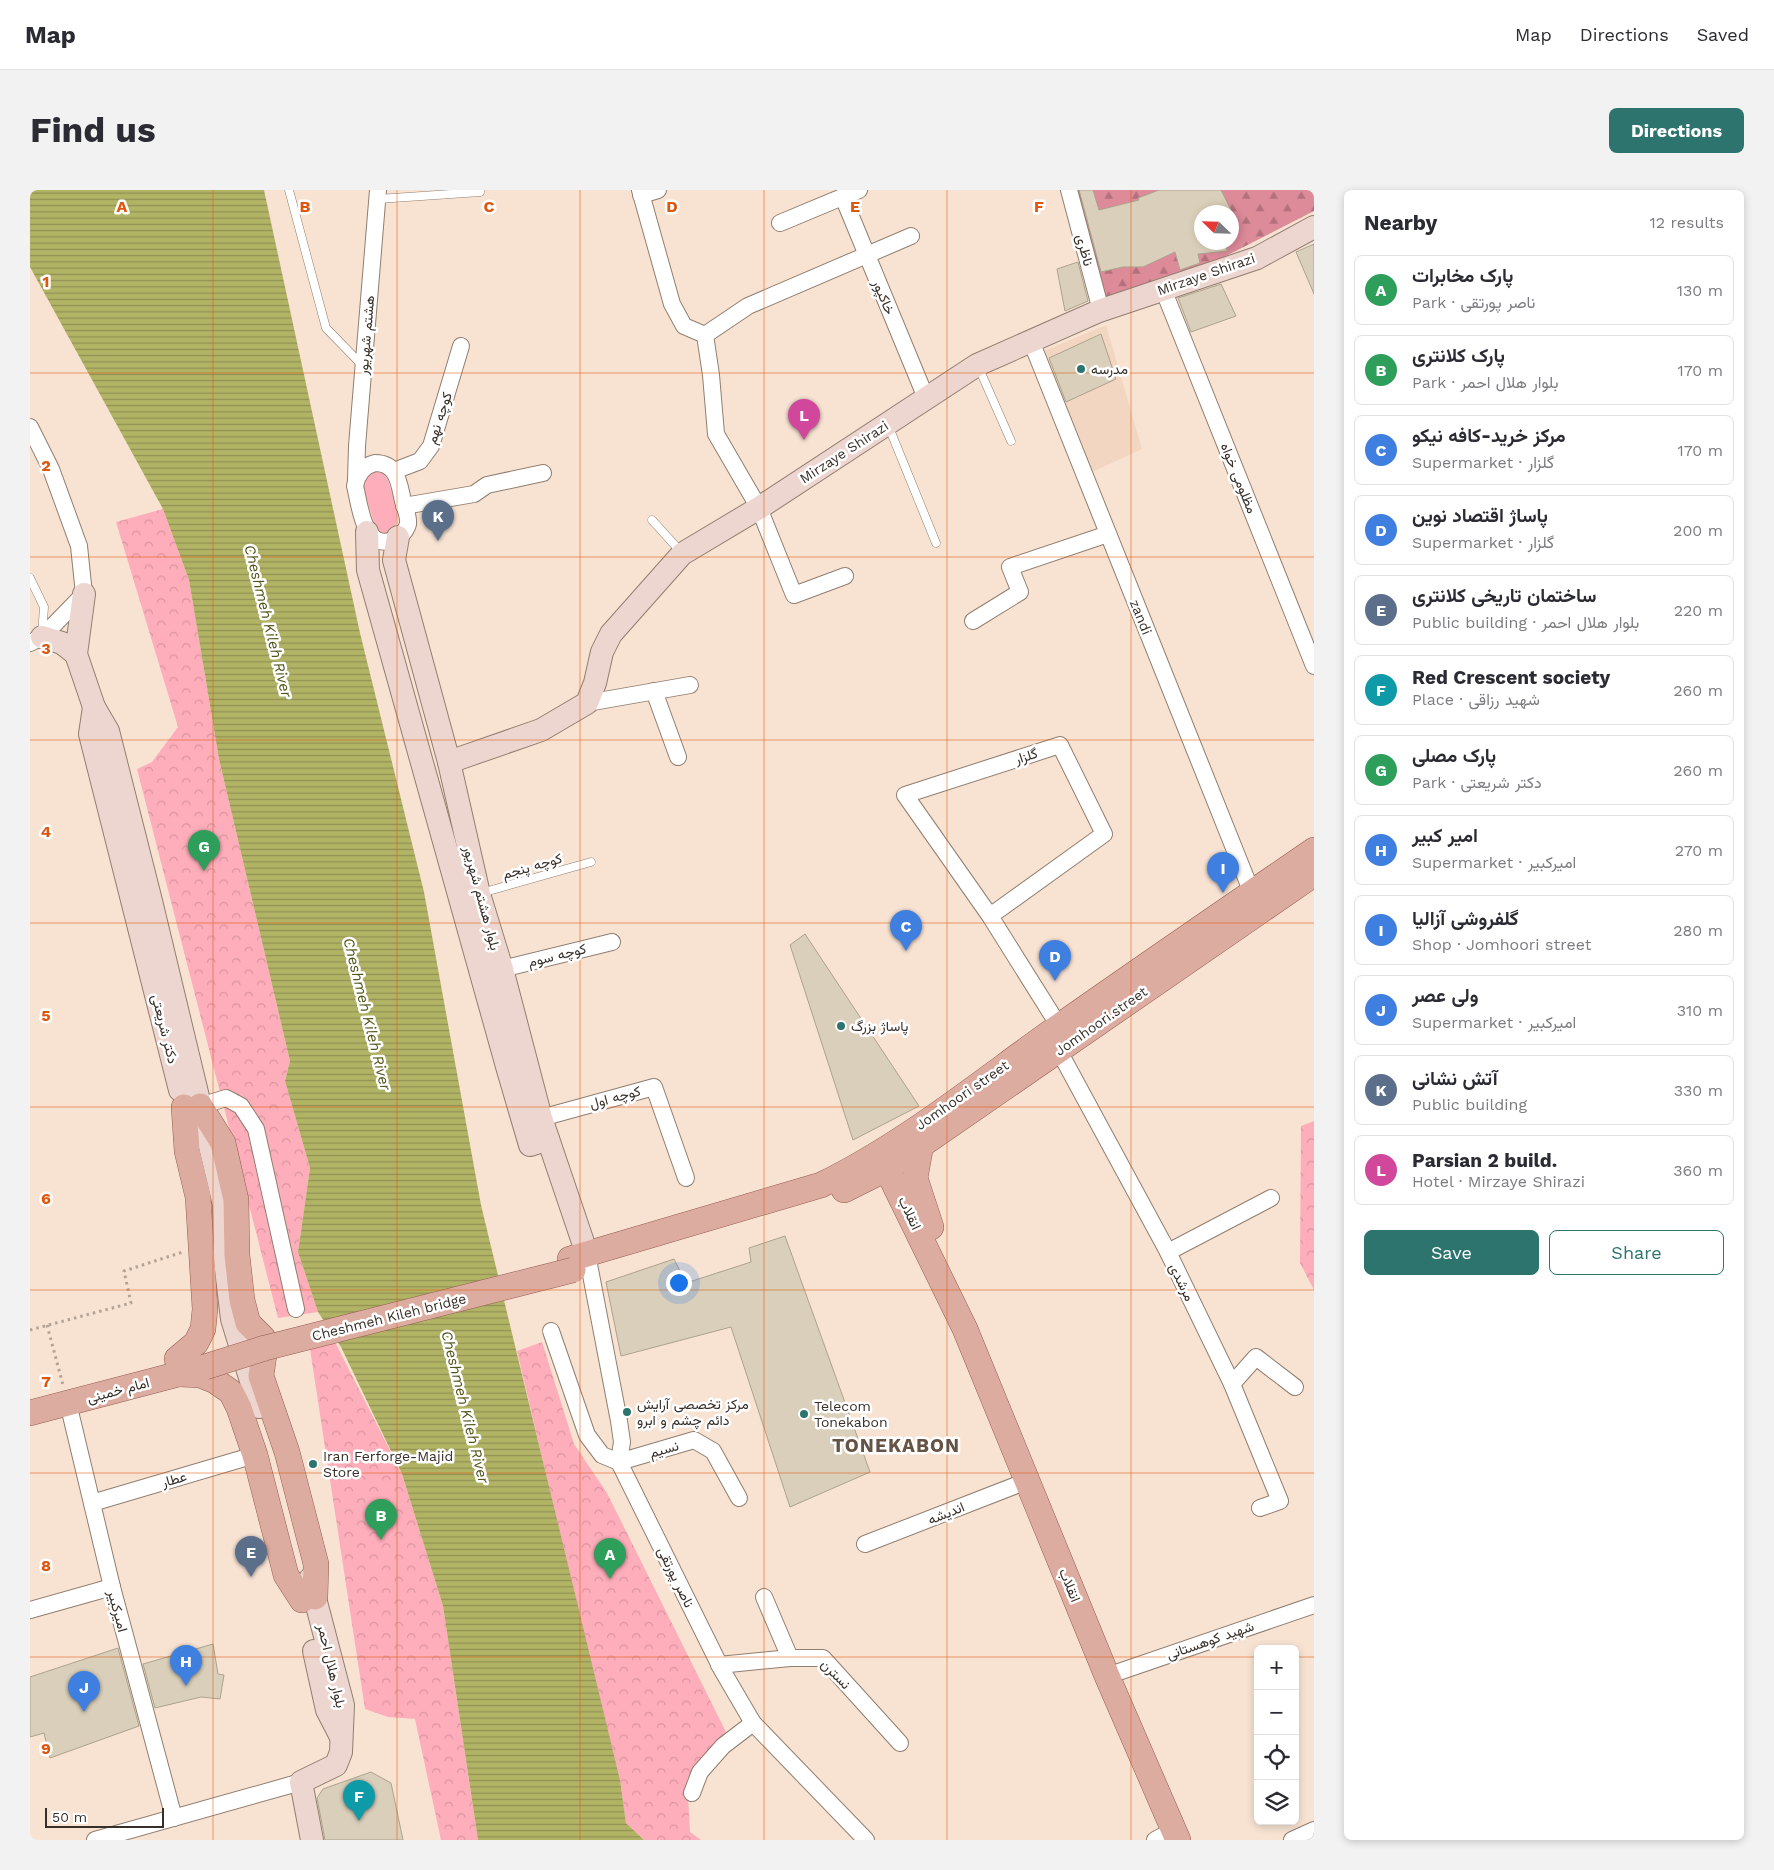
<!DOCTYPE html>
<html lang="en">
<head>
<meta charset="utf-8">
<style>
	:root { --surface:#fff; --page:#f2f2f3; --text:#2b2b33; --muted:#7c7c81; --line:#e1e1e2; --accent:#2c746d }
	body { margin:0; font-family:"Work Sans",Vazirmatn,sans-serif; background:var(--page); color:var(--text) }
	.controls { position:absolute; right:15px; bottom:15px; display:grid; overflow:hidden; border-radius:8px; box-shadow:0 2px 8px #0003 }
	.controls button { width:45px; height:45px; display:grid; place-items:center; padding:0; border:0; border-bottom:1px solid var(--line); background:var(--surface); color:var(--text); font:25px sans-serif }
	.compass { position:absolute; left:1164px; top:15px; width:45px; height:45px; border-radius:50%; background:var(--surface); box-shadow:0 2px 8px #0003; rotate:293deg }
	.scale { position:absolute; left:15px; bottom:12px; width:119px; box-sizing:border-box; padding-left:5px; border:2px solid #372f29; border-top:0; font-size:14px; line-height:18px; white-space:nowrap; color:#372f29; -webkit-text-stroke:4px #fff; paint-order:stroke }
	.you { position:absolute; left:648px; top:1092px; width:18px; height:18px; margin:-12px; border:4px solid #fff; border-radius:50%; background:#1a73e8; box-shadow:0 0 0 8px #1a73e833 }
	.badge { display:grid; place-items:center; width:32px; height:32px; border-radius:50%; background:var(--accent); color:#fff; font-size:16px; font-weight:700 }
	.pin { position:absolute; translate:-50% -41px; filter:drop-shadow(0 1px 2px #0008) }
	.pin::after { content:''; position:absolute; top:26px; width:18px; height:15px; background:inherit; clip-path:polygon(0 0,100% 0,50% 100%) }
	.list { margin:0; padding:0; list-style:none }
	h2 { display:flex; justify-content:space-between; align-items:center; height:65px; margin:0; padding:0 20px; font-size:21px }
	h2 small { font-size:16px; font-weight:400; color:var(--muted) }
	.list li { display:grid; grid-template-columns:32px 1fr auto; gap:15px; align-items:center; box-sizing:border-box; height:70px; margin:0 10px 10px; padding:0 10px; border:1px solid var(--line); border-radius:8px }
	.list b { display:block; font-size:19px; white-space:nowrap }
	.list p { margin:0; font-size:16px; white-space:nowrap; color:var(--muted) }
	.list em { font-size:16px; font-style:normal; color:var(--muted) }
	.actions { display:flex; gap:10px; padding:15px 20px }
	.actions a { flex:1; padding:11px 0; border:1px solid var(--accent); border-radius:8px; text-align:center; font-size:18px; color:var(--accent) }
	.actions .main { background:var(--accent); color:#fff }
	.icon { flex:none; width:28px; height:28px; fill:none; stroke:currentColor; stroke-width:2; stroke-linecap:round; stroke-linejoin:round }
	.map { position:relative; flex:none; width:1284px; height:1650px; overflow:hidden; border-radius:8px }
	header { display:flex; align-items:center; gap:30px; box-sizing:border-box; height:70px; padding:0 25px; background:var(--surface); border-bottom:1px solid var(--line) }
	header strong { font-size:24px }
	nav { display:flex; gap:28px; margin-inline-start:auto; font-size:18px }
	.intro { display:flex; align-items:center; justify-content:space-between; box-sizing:border-box; height:120px; padding:0 30px }
	h1 { margin:0; font-size:35px }
	.button { padding:12px 22px; border-radius:8px; background:var(--accent); color:#fff; font-size:18px; font-weight:700 }
	main { display:flex; gap:30px; padding:0 30px }
	aside { flex:1; background:var(--surface); border-radius:8px; box-shadow:0 2px 8px #0003 }
	.map>svg:first-child { display:block }
	.built { fill:#f2d6c2 }
	.green { fill:#feadba }
	.forest { fill:url(#forest-firs); fill-rule:evenodd }
	.park { fill:url(#park-crowns) }
	.water { fill:url(#water-rules) }
	.building { fill:#dacfba; stroke:#aca28d }
	.lines { fill:none; stroke-linecap:round; stroke-linejoin:round }
	.lane-casing { stroke:#907e6f; stroke-width:9 }
	.street-casing { stroke:#907e6f; stroke-width:18 }
	.secondary-casing { stroke:#907e6f; stroke-width:24 }
	.primary-casing { stroke:#955c4f; stroke-width:26 }
	.path { stroke:#b3a396; stroke-width:3; stroke-dasharray:2.5 4; stroke-linecap:butt }
	.lane { stroke:#fff; stroke-width:8 }
	.street { stroke:#fff; stroke-width:16 }
	.secondary { stroke:#eed6d0; stroke-width:22 }
	.primary { stroke:#ddaca1; stroke-width:25 }
	.primary-bridge-casing { stroke:#955c4f; stroke-width:26; stroke-linecap:butt }
	.primary-bridge { stroke:#ddaca1; stroke-width:25 }
	.grid { fill:none; stroke:#df570d; stroke-width:1; stroke-opacity:0.55 }
	.poi-dot { fill:#2c746d; stroke:#fff; stroke-width:2 }
	.labels { text-anchor:middle; dominant-baseline:central; stroke-width:5; stroke-linejoin:round; paint-order:stroke }
	.street-label { font-size:14px; fill:#372f29; stroke:#fff }
	.poi-label { font-size:14px; fill:#372f29; stroke:#fff; text-anchor:start }
	.water-label { font-size:15px; font-style:italic; fill:#54551b; stroke:#fff }
	.district-label { font-size:19px; font-weight:bold; letter-spacing:1px; fill:#655446; stroke:#fff }
	.grid-label { font-size:16px; text-anchor:middle; font-weight:bold; fill:#df570d; stroke:#fff; stroke-width:5; stroke-linejoin:round; paint-order:stroke }
</style>
</head>
<body>
<header>
<strong>Map</strong>
<nav><a>Map</a><a>Directions</a><a>Saved</a></nav>
</header>
<div class="intro"><h1>Find us</h1><a class="button">Directions</a></div>
<main>
<div class="map">
<svg width="1284" height="1650" viewBox="0 0 1284 1650">
	<defs>
		<pattern id="forest-firs" width="22" height="20" patternUnits="userSpaceOnUse" patternTransform="scale(1.25)"><rect width="22" height="20" fill="#dd8a99"/><path d="M5 1l3.5 6h-7zM16 11l3.5 6h-7z" fill="#b4717d"/></pattern>
		<pattern id="park-crowns" width="20" height="18" patternUnits="userSpaceOnUse" patternTransform="scale(1.25)"><rect width="20" height="18" fill="#feadba"/><path d="M2 6a3 3 0 1 1 6 0M12 15a3 3 0 1 1 6 0" fill="none" stroke="#da95a0"/></pattern>
		<pattern id="water-rules" width="6" height="5" patternUnits="userSpaceOnUse" patternTransform="scale(1.25)"><rect width="6" height="5" fill="#b1b365"/><path d="M0 2.5h6" fill="none" stroke="#919253"/></pattern>
	</defs>
	<rect width="100%" height="100%" fill="#f8e3d3"/>
	<polygon class="built" points="1076,135 1112,259 1058,284 1012,164 1016,160"/>
	<path class="green" d="M344,281l10,3 4,6c3,13 17,41 3,51 -5,3 -10,2 -15,-1l-13,-44c1,-8 4,-11 11,-15z"/>
	<path class="forest" d="M1039,0h245v21l-94,48 -121,44zM1172,22h30v30h-30z"/>
	<g class="park">
		<polygon points="133,319 159,390 189,569 260,871 255,891 280,978 268,1062 288,1122 248,1128 107,579 122,572 148,537 86,332"/>
		<polygon points="1284,931 1284,1100 1270,1073 1271,936"/>
		<polygon points="303,1148 372,1284 413,1416 448,1650 411,1650 385,1529 358,1527 335,1519 280,1159"/>
		<polygon points="512,1152 544,1254 577,1303 696,1542 657,1590 660,1642 671,1650 614,1650 596,1633 590,1590 561,1475 487,1161"/>
	</g>
	<polygon class="water" points="0,0 234,0 330,443 394,702 451,1015 590,1590 596,1633 614,1650 448,1650 413,1416 372,1284 311,1157 288,1122 268,1062 280,978 255,891 260,871 189,569 159,390 133,319 0,77"/>
	<g class="building">
		<polygon points="1049,0 1063,0 1069,20 1109,10 1108,8 1129,0 1191,0 1202,22 1172,22 1172,52 1196,52 1197,61 1168,64 1170,73 1150,80 1145,62 1113,77 1093,77 1071,82"/>
		<polygon points="1284,54 1284,104 1266,62"/>
		<polygon points="1048,72 1058,111 1035,121 1027,79"/>
		<polygon points="1191,94 1206,126 1161,142 1148,108"/>
		<polygon points="1071,144 1086,189 1036,212 1019,168"/>
		<polygon points="775,744 889,916 823,950 760,755"/>
		<polygon points="755,1046 840,1282 760,1317 701,1137 591,1166 576,1092 644,1069 656,1093 721,1072 719,1058"/>
		<polygon points="183,1454 188,1484 194,1485 190,1509 171,1507 125,1518 113,1474"/>
		<polygon points="88,1458 109,1536 20,1568 14,1543 0,1547 0,1487"/>
		<polygon points="341,1582 361,1593 373,1650 295,1650 287,1608 293,1599"/>
	</g>
	<g class="lines">
		<defs>
			<g id="lane">
				<polyline points="259,0 296,138 332,175"/>
				<polyline points="348,9 450,2 450,0"/>
				<polyline points="948,176 981,251"/>
				<polyline points="858,235 906,353"/>
				<polyline points="622,330 651,362"/>
				<polyline points="0,388 14,417 12,445"/>
				<polyline points="451,703 561,672"/>
			</g>
			<g id="street">
				<polyline points="610,0 642,114 654,136 675,145 681,185 686,244 729,318 764,405 815,386"/>
				<polyline points="1039,0 1069,113 1069,121"/>
				<polyline points="611,5 628,0"/>
				<polyline points="813,7 896,208"/>
				<polyline points="750,33 829,0"/>
				<polyline points="1133,99 1284,476"/>
				<polyline points="675,145 718,116 881,46"/>
				<polyline points="1001,151 1222,703"/>
				<polyline points="0,237 21,279 49,356 54,404 12,447 0,453"/>
				<path d="M345,273c23,0 24,21 28,38 2,7 6,16 5,23 -2,7 -8,14 -15,16 -30,11 -33,-35 -38,-54 2,-12 8,-20 20,-23z"/>
				<polyline points="364,281 390,271 401,256 431,156"/>
				<polyline points="326,290 327,256 348,0"/>
				<polyline points="374,316 444,304 457,295 513,283"/>
				<polyline points="943,431 990,402 980,377 1078,344"/>
				<polyline points="624,501 648,567"/>
				<polyline points="557,513 660,495"/>
				<polyline points="960,726 1074,644 1030,555 875,605 960,726 1029,836"/>
				<polyline points="472,779 582,752"/>
				<polyline points="1029,861 1138,1062 1202,1194 1250,1311 1230,1318"/>
				<polyline points="170,916 196,908 211,916 226,939 266,1119"/>
				<polyline points="511,928 624,897 656,988"/>
				<polyline points="1138,1062 1241,1008"/>
				<polyline points="557,1064 589,1231 592,1252 589,1272 692,1480 723,1533 836,1650"/>
				<polyline points="521,1141 557,1245 572,1265 589,1272"/>
				<polyline points="1202,1194 1226,1167 1265,1197"/>
				<polyline points="38,1213 82,1397 144,1628"/>
				<polyline points="589,1272 664,1250 683,1261 709,1308"/>
				<polyline points="62,1313 225,1265"/>
				<polyline points="835,1354 997,1291"/>
				<polyline points="734,1407 760,1468"/>
				<polyline points="0,1420 82,1397"/>
				<polyline points="689,1475 760,1468 793,1468 870,1553"/>
				<polyline points="1077,1486 1284,1415"/>
				<polyline points="662,1603 670,1582 693,1556 723,1533"/>
				<polyline points="65,1650 271,1592"/>
				<polyline points="1125,1650 1143,1640"/>
				<polyline points="1262,1650 1284,1640"/>
			</g>
			<g id="secondary">
				<polyline points="337,342 338,380 478,880 500,955 518,949"/>
				<polyline points="368,347 364,370 419,572 449,704 472,779 511,928 557,1064"/>
				<polyline points="54,404 46,464 64,517 78,541 121,711 194,1015 195,1071 202,1129 229,1217"/>
				<polyline points="12,447 32,453 46,464"/>
				<polyline points="64,517 60,544 150,900"/>
				<polyline points="419,572 511,540 557,513 565,493 572,462 581,444 652,364 729,318 947,175 1069,121 1227,68 1284,37"/>
				<polyline points="280,1389 313,1515 311,1562 306,1575 271,1592 282,1650"/>
				<polyline points="284,1461 297,1520 311,1547"/>
			</g>
			<g id="primary">
				<polyline points="170,916 193,953 206,1010 207,1065 212,1110 218,1133 233,1148"/>
				<polyline points="891,955 885,988 901,1037"/>
				<polyline points="850,965 935,1139 1077,1486 1148,1650"/>
				<polyline points="814,1000 858,978 1284,684"/>
				<path d="M540,1069l251,-74c80,-39 151,-96 223,-148 89,-63 180,-125 270,-187"/>
				<polyline points="235,1158 231,1186 257,1262 286,1374 285,1407"/>
				<polyline points="147,1169 166,1153 173,1139 175,1119 168,1007 157,961 154,917"/>
				<polyline points="150,1184 170,1185 185,1191 201,1202 209,1218 225,1265 256,1385 272,1410"/>
				<polyline points="0,1223 164,1180"/>
			</g>
		</defs>
		<use href="#lane" class="lane-casing"/>
		<use href="#street" class="street-casing"/>
		<use href="#secondary" class="secondary-casing"/>
		<use href="#primary" class="primary-casing"/>
		<g class="path">
			<polyline points="17,1135 33,1195"/>
			<polyline points="0,1140 101,1113 94,1081 153,1062"/>
		</g>
		<use href="#lane" class="lane"/>
		<use href="#street" class="street"/>
		<use href="#secondary" class="secondary"/>
		<use href="#primary" class="primary"/>
		<defs>
			<polyline id="primary-bridge" points="175,1177 235,1158 543,1080"/>
		</defs>
		<use href="#primary-bridge" class="primary-bridge-casing"/>
		<use href="#primary-bridge" class="primary-bridge"/>
	</g>
	<path class="grid" d="M183,0v1650M367,0v1650M550,0v1650M734,0v1650M917,0v1650M1101,0v1650M0,183h1284M0,367h1284M0,550h1284M0,733h1284M0,917h1284M0,1100h1284M0,1283h1284M0,1467h1228M1265,1467h19"/>
	<g class="poi-dot">
		<circle cx="1051" cy="179" r="5"/>
		<circle cx="811" cy="836" r="5"/>
		<circle cx="597" cy="1222" r="5"/>
		<circle cx="774" cy="1224" r="5"/>
		<circle cx="283" cy="1274" r="5"/>
	</g>
	<g class="labels">
		<g class="street-label">
			<text transform="translate(1055 60) rotate(75)">ناظری</text>
			<text transform="translate(1176 84) rotate(-19)">Mirzaye Shirazi</text>
			<text transform="translate(854 107) rotate(67)">خاکپور</text>
			<text transform="translate(336 145) rotate(-85)">هشتم شهریور</text>
			<text transform="translate(409 228) rotate(-72)">کوچه نهم</text>
			<text transform="translate(814 262) rotate(-33)">Mirzaye Shirazi</text>
			<text transform="translate(1209 288) rotate(68)">مظلومی خواه</text>
			<text transform="translate(1111 427) rotate(68)">zandi</text>
			<text transform="translate(996 566) rotate(-18)">گلزار</text>
			<text transform="translate(502 676) rotate(-16)">کوچه پنجم</text>
			<text transform="translate(452 708) rotate(75)">بلوار هشتم شهریور</text>
			<text transform="translate(527 765) rotate(-14)">کوچه سوم</text>
			<text transform="translate(1071 831) rotate(-35)">Jomhoori.street</text>
			<text transform="translate(135 839) rotate(76)">دکتر شریعتی</text>
			<text transform="translate(932 905) rotate(-35)">Jomhoori street</text>
			<text transform="translate(585 907) rotate(-15)">کوچه اول</text>
			<text transform="translate(880 1023) rotate(65)">انقلاب</text>
			<text transform="translate(1152 1092) rotate(64)">مرشدی</text>
			<text transform="translate(359 1127) rotate(-14)">Cheshmeh Kileh bridge</text>
			<text transform="translate(88 1200) rotate(-15)">امام خمینی</text>
			<text transform="translate(634 1259) rotate(-16)">نسیم</text>
			<text transform="translate(144 1289) rotate(-16)">عطار</text>
			<text transform="translate(916 1323) rotate(-22)">اندیشه</text>
			<text transform="translate(646 1387) rotate(64)">ناصر پورتقی</text>
			<text transform="translate(1040 1395) rotate(68)">انقلاب</text>
			<text transform="translate(88 1421) rotate(75)">امیرکبیر</text>
			<text transform="translate(1180 1450) rotate(-19)">شهید کوهستانی</text>
			<text transform="translate(302 1476) rotate(77)">بلوار هلال احمر</text>
			<text transform="translate(806 1484) rotate(45)">نسترن</text>
		</g>
		<g class="poi-label">
			<text x="1061" y="179">مدرسه</text>
			<text x="821" y="836">پاساژ بزرگ</text>
			<text x="607" y="1214">مرکز تخصصی آرایش<tspan x="607" dy="16">دائم چشم و ابرو</tspan></text>
			<text x="784" y="1216">Telecom<tspan x="784" dy="16">Tonekabon</tspan></text>
			<text x="293" y="1266">Iran Ferforge-Majid<tspan x="293" dy="16">Store</tspan></text>
		</g>
		<g class="water-label">
			<text transform="translate(238 431) rotate(76)">Cheshmeh Kileh River</text>
			<text transform="translate(337 824) rotate(76)">Cheshmeh Kileh River</text>
			<text transform="translate(435 1217) rotate(76)">Cheshmeh Kileh River</text>
		</g>
		<g class="district-label">
			<text x="866" y="1255">TONEKABON</text>
		</g>
	</g>
	<g class="grid-label">
		<text x="92" y="22">A</text>
		<text x="275" y="22">B</text>
		<text x="459" y="22">C</text>
		<text x="642" y="22">D</text>
		<text x="825" y="22">E</text>
		<text x="1009" y="22">F</text>
		<text x="16" y="97">1</text>
		<text x="16" y="281">2</text>
		<text x="16" y="464">3</text>
		<text x="16" y="647">4</text>
		<text x="16" y="831">5</text>
		<text x="16" y="1014">6</text>
		<text x="16" y="1197">7</text>
		<text x="16" y="1381">8</text>
		<text x="16" y="1564">9</text>
	</g>
</svg>
<div class="controls">
<button>+</button>
<button>−</button>
<button><svg class="icon" aria-label="locate" viewBox="0 0 24 24"><circle cx="12" cy="12" r="6"/><path d="M12 2v4M12 18v4M2 12h4M18 12h4"/></svg></button>
<button><svg class="icon" aria-label="layers" viewBox="0 0 24 24"><path d="M12 4l9 5-9 5-9-5zM3 14l9 5 9-5"/></svg></button>
</div>
<svg class="compass" viewBox="-18 -18 36 36"><path d="M0-13l5 13h-10z" fill="#e53935"/><path d="M0 13l5-13h-10z" fill="#7c7c81"/></svg>
<div class="scale">50 m</div>
<div class="you"></div>
<div class="pin badge" style="left:580px;top:1389px;background:#2e9e5b">A</div>
<div class="pin badge" style="left:351px;top:1350px;background:#2e9e5b">B</div>
<div class="pin badge" style="left:876px;top:761px;background:#3f7fe0">C</div>
<div class="pin badge" style="left:1025px;top:791px;background:#3f7fe0">D</div>
<div class="pin badge" style="left:221px;top:1387px;background:#5c6f8a">E</div>
<div class="pin badge" style="left:329px;top:1631px;background:#0f9aa8">F</div>
<div class="pin badge" style="left:174px;top:681px;background:#2e9e5b">G</div>
<div class="pin badge" style="left:156px;top:1496px;background:#3f7fe0">H</div>
<div class="pin badge" style="left:1193px;top:703px;background:#3f7fe0">I</div>
<div class="pin badge" style="left:54px;top:1522px;background:#3f7fe0">J</div>
<div class="pin badge" style="left:408px;top:351px;background:#5c6f8a">K</div>
<div class="pin badge" style="left:774px;top:250px;background:#d1479c">L</div>
</div>
<aside>
<h2>Nearby<small>12 results</small></h2>
<ul class="list">
<li><span class="badge" style="background:#2e9e5b">A</span><div><b>پارک مخابرات</b><p>Park · ناصر پورتقی</p></div><em>130 m</em></li>
<li><span class="badge" style="background:#2e9e5b">B</span><div><b>پارک کلانتری</b><p>Park · بلوار هلال احمر</p></div><em>170 m</em></li>
<li><span class="badge" style="background:#3f7fe0">C</span><div><b>مرکز خرید-کافه نیکو</b><p>Supermarket · گلزار</p></div><em>170 m</em></li>
<li><span class="badge" style="background:#3f7fe0">D</span><div><b>پاساژ اقتصاد نوین</b><p>Supermarket · گلزار</p></div><em>200 m</em></li>
<li><span class="badge" style="background:#5c6f8a">E</span><div><b>ساختمان تاریخی کلانتری</b><p>Public building · بلوار هلال احمر</p></div><em>220 m</em></li>
<li><span class="badge" style="background:#0f9aa8">F</span><div><b>Red Crescent society</b><p>Place · شهید رزاقی</p></div><em>260 m</em></li>
<li><span class="badge" style="background:#2e9e5b">G</span><div><b>پارک مصلی</b><p>Park · دکتر شریعتی</p></div><em>260 m</em></li>
<li><span class="badge" style="background:#3f7fe0">H</span><div><b>امیر کبیر</b><p>Supermarket · امیرکبیر</p></div><em>270 m</em></li>
<li><span class="badge" style="background:#3f7fe0">I</span><div><b>گلفروشی آزالیا</b><p>Shop · Jomhoori street</p></div><em>280 m</em></li>
<li><span class="badge" style="background:#3f7fe0">J</span><div><b>ولی عصر</b><p>Supermarket · امیرکبیر</p></div><em>310 m</em></li>
<li><span class="badge" style="background:#5c6f8a">K</span><div><b>آتش نشانی</b><p>Public building</p></div><em>330 m</em></li>
<li><span class="badge" style="background:#d1479c">L</span><div><b>Parsian 2 build.</b><p>Hotel · Mirzaye Shirazi</p></div><em>360 m</em></li>
</ul>
<div class="actions"><a class="main">Save</a><a>Share</a></div>
</aside>
</main>
</body>
</html>
